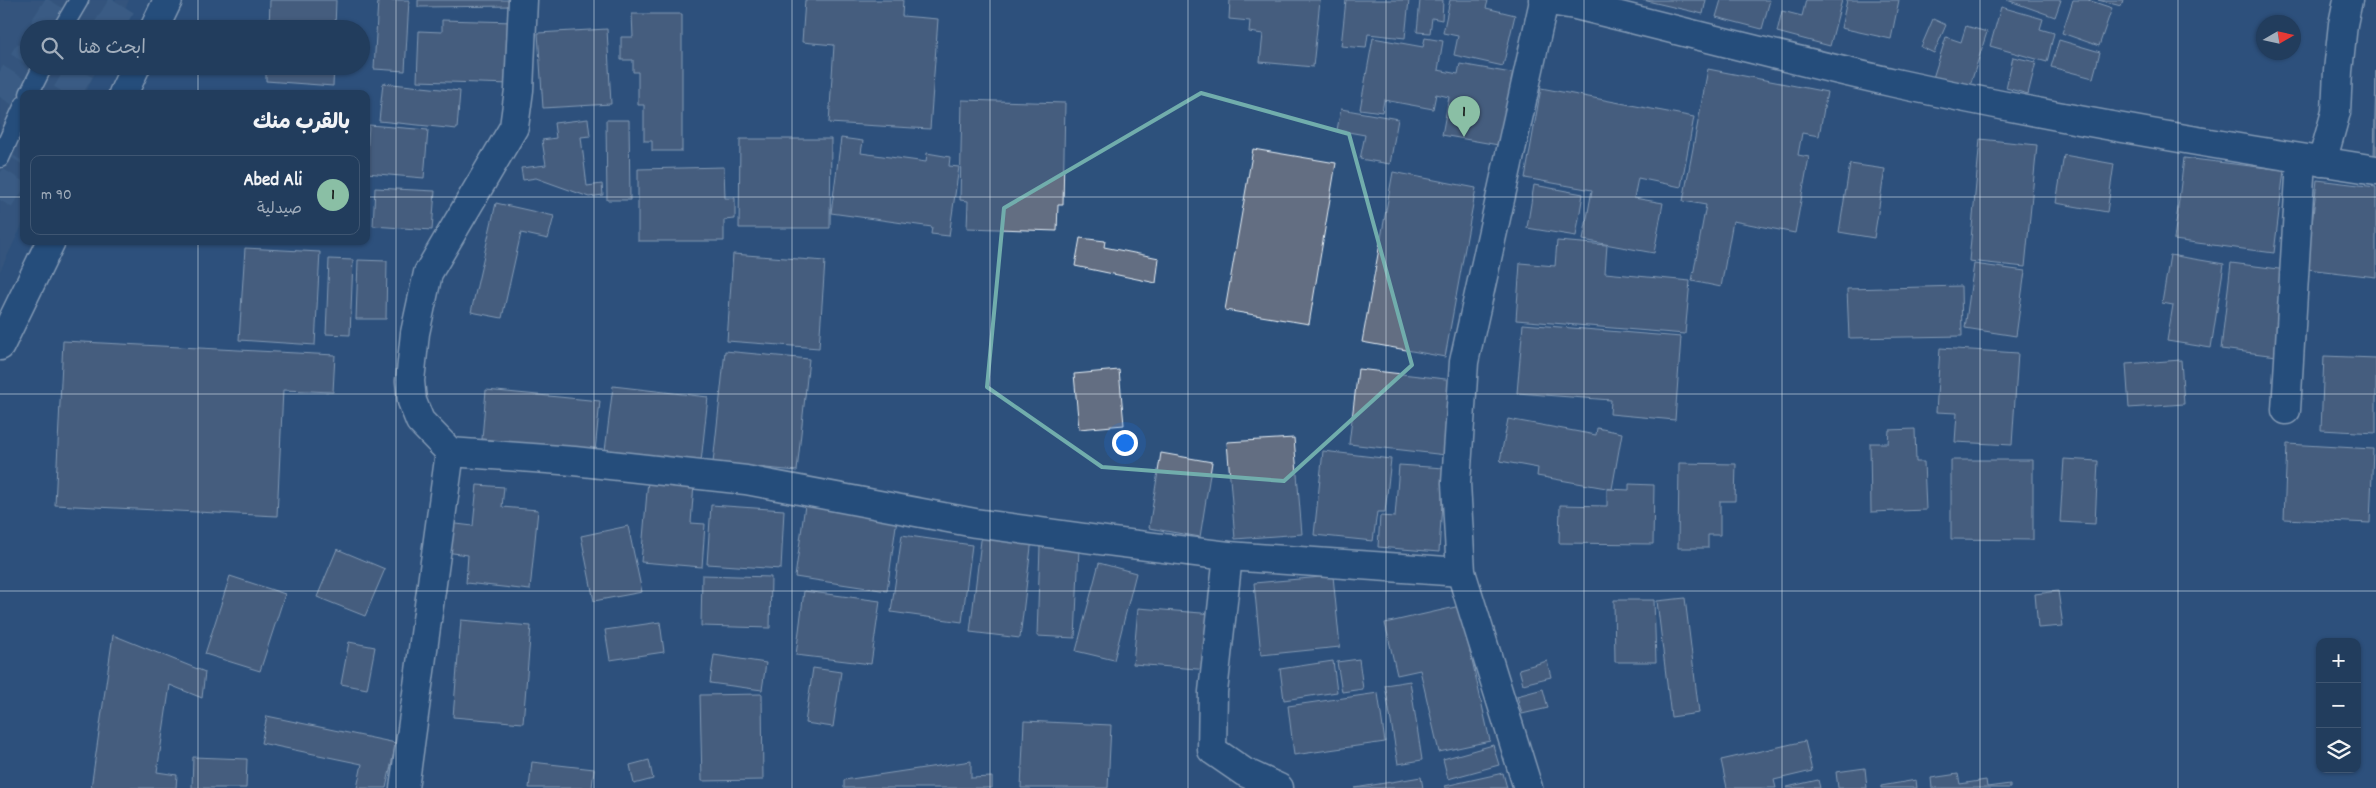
<!DOCTYPE html>
<html lang="ar">
<head>
<meta charset="utf-8">
<style>
	:root { --surface:#223d5d; --page:#2e4866; --text:#f1f3f6; --muted:#a2aebc; --line:#3f5672; --accent:#8abfa5 }
	body { margin:0; font-family:Dekko,"Playpen Sans Arabic",sans-serif; background:var(--page); color:var(--text); direction:rtl }
	.controls { position:absolute; right:15px; bottom:15px; display:grid; overflow:hidden; border-radius:10px; box-shadow:0 1px 4px #0004 }
	.controls button { width:45px; height:45px; display:grid; place-items:center; padding:0; border:0; border-bottom:1px solid var(--line); background:var(--surface); color:var(--text); font:25px sans-serif }
	.compass { position:absolute; left:2256px; top:15px; width:45px; height:45px; border-radius:50%; background:var(--surface); box-shadow:0 1px 4px #0004; rotate:81deg }
	.you { position:absolute; left:1124px; top:442px; width:18px; height:18px; margin:-12px; border:4px solid #fff; border-radius:50%; background:#1a73e8; box-shadow:0 0 0 8px #1a73e833 }
	.badge { display:grid; place-items:center; width:32px; height:32px; border-radius:50%; background:var(--accent); color:#111; font-size:16px; font-weight:700 }
	.pin { position:absolute; translate:-50% -41px; filter:drop-shadow(0 1px 2px #0008) }
	.pin::after { content:''; position:absolute; top:26px; width:18px; height:15px; background:inherit; clip-path:polygon(0 0,100% 0,50% 100%) }
	.list { margin:0; padding:0; list-style:none }
	h2 { display:flex; justify-content:space-between; align-items:center; height:65px; margin:0; padding:0 20px; font-size:21px }
	h2 small { font-size:16px; font-weight:400; color:var(--muted) }
	.list li { display:grid; grid-template-columns:32px 1fr auto; gap:15px; align-items:center; box-sizing:border-box; height:80px; margin:0 10px 10px; padding:0 10px; border:1px solid var(--line); border-radius:10px }
	.list b { display:block; font-size:19px; white-space:nowrap }
	.list p { margin:0; font-size:16px; white-space:nowrap; color:var(--muted) }
	.list em { font-size:16px; font-style:normal; color:var(--muted) }
	.icon { flex:none; width:28px; height:28px; fill:none; stroke:currentColor; stroke-width:2; stroke-linecap:round; stroke-linejoin:round }
	.map { position:relative; flex:none; width:2376px; height:788px; overflow:hidden; direction:ltr }
	.search { position:absolute; background:var(--surface); box-shadow:0 1px 4px #0004; left:20px; top:20px; width:350px; height:55px; display:flex; align-items:center; gap:12px; box-sizing:border-box; padding:0 18px; border-radius:28px; color:var(--muted); font-size:19px }
	.panel { position:absolute; background:var(--surface); box-shadow:0 1px 4px #0004; left:20px; top:90px; width:350px; height:155px; border-radius:10px; direction:rtl }
	.map>svg:first-child { display:block }
	.built { fill:#3d5a7e }
	.building { fill:#636e82; stroke:#e8f1f8 }
	.lines { fill:none; stroke-linecap:round; stroke-linejoin:round }
	.highway-tunnel { stroke:#49698f; stroke-width:28; stroke-dasharray:28 14; stroke-linecap:butt }
	.lane-casing { stroke:#e8f1f8; stroke-width:21 }
	.street-casing { stroke:#e8f1f8; stroke-width:31 }
	.secondary-casing { stroke:#e8f1f8; stroke-width:31 }
	.lane { stroke:#1f4a7a; stroke-width:18 }
	.street { stroke:#1f4a7a; stroke-width:28 }
	.secondary { stroke:#1f4a7a; stroke-width:28 }
	.marked { fill:none; stroke:#71adac; stroke-width:4; stroke-linejoin:round }
	.grid { fill:none; stroke:#e8f1f8; stroke-width:1; stroke-opacity:0.55 }
</style>
</head>
<body>
<div class="map">
<svg width="2376" height="788" viewBox="0 0 2376 788">
	<rect width="100%" height="100%" fill="#2d517c"/>
	<filter id="ink" filterUnits="userSpaceOnUse"><feTurbulence type="fractalNoise" baseFrequency=".02" numOctaves="2"/><feDisplacementMap in="SourceGraphic" scale="10" xChannelSelector="R" yChannelSelector="G"/><feConvolveMatrix kernelMatrix="1 2 1 2 8 2 1 2 1" color-interpolation-filters="sRGB"/></filter>
	<g filter="url(#ink)">
		<polygon class="built" points="0,0 129,0 116,29 29,29 29,66 98,66 85,94 24,94 24,221 0,271"/>
		<g class="building">
			<polygon points="270,0 336,0 335,29 269,29"/>
			<polygon points="378,0 409,0 405,71 374,69"/>
			<polygon points="418,0 516,0 516,6 418,7"/>
			<polygon points="805,0 903,0 902,16 938,19 930,129 829,123 834,45 802,42"/>
			<polygon points="1230,0 1320,0 1313,67 1260,62 1263,34 1249,32 1250,21 1229,19"/>
			<polygon points="1346,0 1409,0 1405,38 1368,34 1366,48 1341,46"/>
			<polygon points="1420,0 1443,0 1442,20 1432,18 1430,33 1417,32"/>
			<polygon points="1450,0 1483,0 1488,1 1486,8 1515,15 1503,66 1454,55 1458,36 1443,33"/>
			<polygon points="1643,0 1706,0 1703,14"/>
			<polygon points="1721,0 1770,0 1762,29 1716,17"/>
			<polygon points="1806,0 1842,0 1830,46 1777,32 1782,11 1802,16"/>
			<polygon points="1847,0 1899,0 1891,39 1841,28"/>
			<polygon points="2007,0 2061,0 2055,17"/>
			<polygon points="2073,0 2088,0 2112,8 2099,46 2062,33"/>
			<polygon points="2098,0 2123,0 2121,6"/>
			<polygon points="2001,7 2043,19 2040,29 2054,33 2047,62 1990,46"/>
			<polygon points="632,14 682,14 682,151 652,151 652,141 644,141 644,105 638,105 638,72 633,72 633,60 621,60 621,37 633,37"/>
			<polygon points="1933,19 1946,25 1934,53 1921,47"/>
			<polygon points="442,20 514,22 511,84 417,81 419,31 442,32"/>
			<polygon points="1966,26 1987,32 1969,89 1933,78 1946,37 1961,42"/>
			<polygon points="607,29 611,104 543,108 538,33"/>
			<polygon points="1373,38 1423,47 1425,38 1443,41 1438,70 1458,74 1460,64 1517,74 1504,146 1442,135 1449,97 1436,94 1433,109 1384,100 1382,112 1360,109"/>
			<polygon points="2059,40 2100,52 2093,78 2051,67"/>
			<polygon points="2013,57 2036,62 2028,94 2006,88"/>
			<polygon points="266,66 334,66 333,86 266,81"/>
			<polygon points="1708,69 1827,92 1819,136 1802,133 1798,155 1809,157 1795,233 1733,221 1721,287 1692,281 1706,205 1683,201"/>
			<polygon points="2376,71 2376,158 2374,158"/>
			<polygon points="383,83 460,91 457,129 379,121"/>
			<polygon points="1541,88 1694,117 1681,187 1638,178 1634,198 1663,203 1654,253 1583,240 1592,190 1525,178"/>
			<polygon points="962,100 1065,103 1063,205 1058,205 1057,231 967,228 968,201 960,200"/>
			<polygon points="1341,109 1398,119 1390,164 1360,159 1365,135 1337,130"/>
			<polygon points="588,119 590,136 581,137 587,186 602,184 603,195 589,197 536,178 523,180 521,168 546,165 542,140 556,138 554,123"/>
			<polygon points="606,120 629,120 630,200 607,200"/>
			<polygon points="369,125 428,130 424,178 366,173"/>
			<polygon points="841,138 863,141 861,153 926,162 927,153 950,157 949,166 959,167 949,236 931,234 932,227 831,213"/>
			<polygon points="740,139 831,139 830,228 739,228"/>
			<polygon points="1980,139 2037,145 2025,267 1969,261"/>
			<polygon points="1253,149 1336,163 1309,324 1225,310"/>
			<polygon points="2064,155 2114,164 2107,212 2056,203"/>
			<polygon points="2184,158 2284,170 2274,253 2174,240"/>
			<polygon points="1850,164 1885,169 1874,238 1839,232"/>
			<polygon points="724,167 725,198 735,198 735,219 724,220 724,241 638,241 638,169"/>
			<polygon points="1393,172 1476,188 1445,357 1362,342"/>
			<polygon points="2317,180 2376,187 2376,277 2307,269"/>
			<polygon points="1534,185 1583,194 1576,236 1527,228"/>
			<polygon points="375,188 435,191 432,230 373,226"/>
			<polygon points="496,203 554,216 548,239 521,233 502,318 471,312"/>
			<polygon points="1080,238 1105,241 1104,247 1159,258 1156,283 1075,266"/>
			<polygon points="1557,241 1607,245 1605,273 1690,281 1685,334 1516,320 1520,263 1555,266"/>
			<polygon points="245,248 320,252 315,345 239,340"/>
			<polygon points="733,254 825,261 819,348 727,341"/>
			<polygon points="2170,255 2224,264 2211,348 2167,341 2173,305 2162,303"/>
			<polygon points="329,259 353,260 350,335 326,334"/>
			<polygon points="358,260 387,261 386,319 356,319"/>
			<polygon points="2231,263 2287,270 2277,356 2221,349"/>
			<polygon points="1974,264 2025,271 2016,336 1965,328"/>
			<polygon points="1961,286 1962,336 1849,338 1847,289"/>
			<polygon points="1523,324 1681,337 1675,420 1610,414 1611,400 1517,393"/>
			<polygon points="63,341 335,355 333,392 283,390 277,516 55,505"/>
			<polygon points="1940,348 2018,353 2012,445 1955,442 1957,413 1936,412"/>
			<polygon points="725,351 809,359 797,471 713,463"/>
			<polygon points="2324,356 2376,358 2376,433 2321,430"/>
			<polygon points="2181,360 2184,404 2129,408 2126,364"/>
			<polygon points="1358,369 1454,380 1446,455 1349,444"/>
			<polygon points="1119,370 1124,425 1079,429 1074,374"/>
			<polygon points="613,386 708,397 701,462 605,451"/>
			<polygon points="486,390 600,401 595,451 482,439"/>
			<polygon points="1508,419 1596,435 1597,428 1622,433 1612,489 1537,476 1538,468 1500,461"/>
			<polygon points="1915,429 1916,462 1924,462 1926,510 1871,512 1870,443 1888,443 1889,430"/>
			<polygon points="1294,438 1302,534 1235,539 1227,442"/>
			<polygon points="2287,444 2373,449 2370,523 2284,519"/>
			<polygon points="1323,451 1391,459 1385,512 1377,512 1373,541 1314,535"/>
			<polygon points="1161,453 1212,462 1200,537 1149,528"/>
			<polygon points="2064,459 2098,461 2095,524 2060,522"/>
			<polygon points="1951,460 2033,460 2033,540 1951,539"/>
			<polygon points="1679,463 1736,464 1735,501 1720,501 1720,535 1708,535 1708,548 1678,548"/>
			<polygon points="1399,465 1444,468 1439,552 1378,547 1380,516 1395,517"/>
			<polygon points="648,480 694,484 691,523 705,524 702,567 641,562"/>
			<polygon points="1629,484 1654,485 1653,544 1559,543 1560,505 1607,506 1607,489 1629,490"/>
			<polygon points="477,485 504,487 502,507 538,510 530,590 466,583 468,555 445,552 448,523 473,526"/>
			<polygon points="711,505 784,510 781,569 707,564"/>
			<polygon points="805,505 897,518 887,591 795,577"/>
			<polygon points="628,526 642,592 594,601 581,536"/>
			<polygon points="982,532 1032,539 1020,638 970,632"/>
			<polygon points="902,535 972,545 962,622 891,612"/>
			<polygon points="1040,546 1079,548 1075,638 1037,636"/>
			<polygon points="337,549 385,569 365,616 317,597"/>
			<polygon points="1099,563 1136,573 1114,660 1076,651"/>
			<polygon points="702,575 771,577 770,628 701,626"/>
			<polygon points="230,576 285,594 260,671 205,654"/>
			<polygon points="1333,576 1340,647 1261,655 1254,583"/>
			<polygon points="804,591 880,601 871,664 796,655"/>
			<polygon points="2058,591 2063,626 2038,628 2035,594"/>
			<polygon points="1685,598 1699,713 1671,717 1657,601"/>
			<polygon points="1614,600 1654,600 1656,662 1615,662"/>
			<polygon points="1460,606 1490,741 1439,752 1420,670 1397,675 1385,623"/>
			<polygon points="1138,608 1214,614 1210,670 1133,664"/>
			<polygon points="461,620 531,626 523,723 453,717"/>
			<polygon points="660,622 664,652 610,660 605,630"/>
			<polygon points="113,635 205,672 202,698 170,685 157,772 177,775 176,788 91,788"/>
			<polygon points="349,642 375,647 367,689 341,684"/>
			<polygon points="714,655 766,663 762,690 710,683"/>
			<polygon points="1359,659 1363,689 1342,692 1337,662"/>
			<polygon points="1333,661 1337,692 1284,700 1280,669"/>
			<polygon points="1547,661 1551,677 1523,684 1519,669"/>
			<polygon points="813,668 841,672 833,727 805,723"/>
			<polygon points="1410,681 1422,760 1398,764 1385,685"/>
			<polygon points="1543,689 1548,708 1522,714 1517,696"/>
			<polygon points="1378,693 1385,742 1294,755 1288,706"/>
			<polygon points="762,694 763,780 702,781 700,695"/>
			<polygon points="267,716 396,743 386,788 357,788 362,764 261,743"/>
			<polygon points="1024,721 1111,725 1108,788 1021,788"/>
			<polygon points="1805,741 1812,771 1774,780 1776,788 1727,788 1721,760"/>
			<polygon points="1493,745 1499,765 1448,779 1443,759"/>
			<polygon points="193,757 247,759 246,788 192,788"/>
			<polygon points="649,760 653,779 634,784 630,765"/>
			<polygon points="971,761 971,778 992,777 992,788 844,788 844,780"/>
			<polygon points="532,762 594,769 592,788 529,788"/>
			<polygon points="1865,768 1867,788 1838,788 1836,772"/>
			<polygon points="1503,773 1507,788 1446,788 1445,786"/>
			<polygon points="1958,774 1960,784 1986,780 1987,787 2010,784 2010,788 1932,788 1931,778"/>
			<polygon points="1421,777 1423,788 1355,788"/>
			<polygon points="1818,780 1820,788 1787,788 1787,787"/>
			<polygon points="1916,780 1917,788 1881,788 1881,786"/>
		</g>
		<g class="lines">
			<g class="highway-tunnel">
				<polyline points="43,29 61,0"/>
				<polyline points="107,29 125,0"/>
				<polyline points="66,94 83,66"/>
				<polyline points="0,97 29,51"/>
				<polyline points="0,200 24,162"/>
			</g>
			<defs>
				<g id="lane">
					<polyline points="62,29 79,0"/>
					<polyline points="29,94 43,66"/>
					<polyline points="0,158 24,105"/>
				</g>
				<g id="street">
					<polyline points="523,0 519,90 514,127 428,273 415,333 410,381 412,401 420,421 450,452 574,461 746,480 975,523 1114,542 1228,556 1461,572"/>
					<polyline points="2322,162 2336,112 2338,71 2343,24 2348,0"/>
					<polyline points="2286,410 2301,160"/>
					<polyline points="1228,556 1213,692 1212,750 1244,772 1279,788"/>
					<polyline points="404,788 450,452"/>
				</g>
				<g id="secondary">
					<path d="M1543,0l32,5c107,26 213,54 320,78 159,35 320,62 481,87"/>
					<polyline points="154,29 168,0"/>
					<polyline points="123,94 136,66"/>
					<polyline points="0,346 51,241"/>
					<polyline points="1528,788 1461,572 1456,483 1464,362 1544,1"/>
				</g>
			</defs>
			<use href="#lane" class="lane-casing"/>
			<use href="#street" class="street-casing"/>
			<use href="#secondary" class="secondary-casing"/>
			<use href="#lane" class="lane"/>
			<use href="#street" class="street"/>
			<use href="#secondary" class="secondary"/>
		</g>
	</g>
	<path d="M0 0H2376V788H0ZM1201,93l148,41 63,231 -128,116 -182,-14 -115,-80 17,-179z" fill="#2d517c" fill-opacity=".55" fill-rule="evenodd"/>
	<path class="marked" d="M1201,93l148,41 63,231 -128,116 -182,-14 -115,-80 17,-179z"/>
	<path class="grid" d="M198,0v29M396,0v788M594,0v788M792,0v788M990,0v788M1188,0v788M1386,0v788M1584,0v788M1782,0v788M1980,0v788M2178,0v788M198,66v28M0,197h24M366,197h2010M198,241v547M0,394h2376M0,591h2376"/>
</svg>
<div class="controls">
<button>+</button>
<button>−</button>
<button><svg class="icon" aria-label="layers" viewBox="0 0 24 24"><path d="M12 4l9 5-9 5-9-5zM3 14l9 5 9-5"/></svg></button>
</div>
<svg class="compass" viewBox="-18 -18 36 36"><path d="M0-13l5 13h-10z" fill="#e53935"/><path d="M0 13l5-13h-10z" fill="#a2aebc"/></svg>
<div class="you"></div>
<div class="pin badge" style="left:1464px;top:137px">1</div>
<div class="search"><svg class="icon" aria-label="search" viewBox="0 0 24 24"><circle cx="10" cy="10" r="6"/><path d="M15 15l6 6"/></svg>ابحث هنا</div>
<section class="panel">
<h2>بالقرب منك<small></small></h2>
<ul class="list">
<li><span class="badge">1</span><div><b>Abed Ali</b><p>صيدلية</p></div><em>90 m</em></li>
</ul>
</section>
</div>
</body>
</html>
